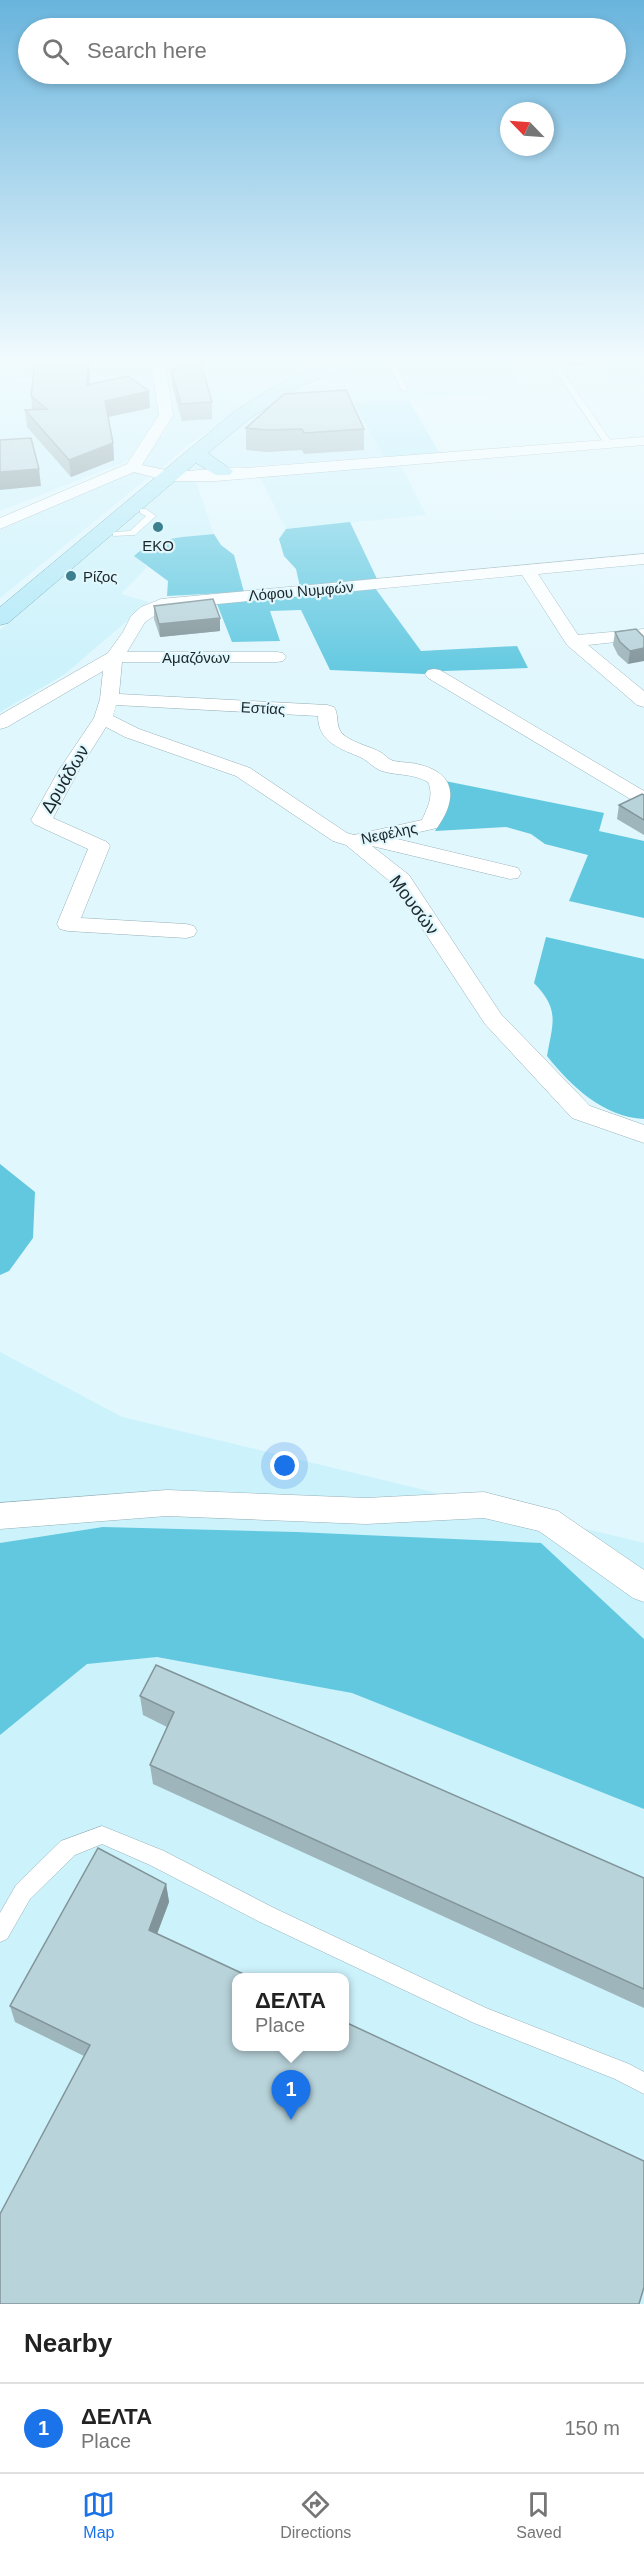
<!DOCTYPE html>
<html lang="en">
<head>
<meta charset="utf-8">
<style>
	:root { --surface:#fff; --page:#f6f6f6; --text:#222; --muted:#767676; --line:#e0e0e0; --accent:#1a73e8 }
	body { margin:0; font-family:Helvetica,sans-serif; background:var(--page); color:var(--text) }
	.compass { position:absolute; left:500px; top:102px; width:54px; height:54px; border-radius:50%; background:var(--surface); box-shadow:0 3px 9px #0003; rotate:295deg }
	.you { position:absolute; left:285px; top:1466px; width:21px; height:21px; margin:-15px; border:4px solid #fff; border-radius:50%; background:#1a73e8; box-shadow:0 0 0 9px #1a73e833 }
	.badge { display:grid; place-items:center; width:39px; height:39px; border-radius:50%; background:var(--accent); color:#fff; font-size:20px; font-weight:700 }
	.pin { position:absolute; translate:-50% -50px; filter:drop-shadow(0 2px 3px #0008) }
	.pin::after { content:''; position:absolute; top:32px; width:21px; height:18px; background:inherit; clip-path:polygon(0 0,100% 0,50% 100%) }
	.popup { position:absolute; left:232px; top:1973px; width:117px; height:78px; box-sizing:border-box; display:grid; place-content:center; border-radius:12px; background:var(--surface); filter:drop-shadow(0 2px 4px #0005); font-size:20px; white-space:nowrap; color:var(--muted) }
	.popup b { font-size:22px; color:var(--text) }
	.popup::after { content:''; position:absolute; left:50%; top:100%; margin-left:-12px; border:12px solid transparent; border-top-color:var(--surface) }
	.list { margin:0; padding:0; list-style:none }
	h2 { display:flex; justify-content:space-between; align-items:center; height:78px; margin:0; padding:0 24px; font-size:26px }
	h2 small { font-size:20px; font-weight:400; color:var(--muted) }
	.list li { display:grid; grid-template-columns:39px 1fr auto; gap:18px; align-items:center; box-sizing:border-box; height:90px; padding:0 24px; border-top:2px solid var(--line) }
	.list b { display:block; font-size:22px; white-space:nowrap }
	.list p { margin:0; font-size:20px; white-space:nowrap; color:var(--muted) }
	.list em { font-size:20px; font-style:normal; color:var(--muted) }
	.icon { flex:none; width:33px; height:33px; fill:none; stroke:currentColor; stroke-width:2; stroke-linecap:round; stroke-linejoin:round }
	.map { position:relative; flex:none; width:644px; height:2304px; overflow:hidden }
	.search { position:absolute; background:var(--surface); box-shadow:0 3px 9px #0003; left:18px; right:18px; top:18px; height:66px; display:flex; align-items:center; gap:15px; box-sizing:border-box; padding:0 21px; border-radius:33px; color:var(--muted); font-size:22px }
	.sheet { height:168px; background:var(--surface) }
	nav { display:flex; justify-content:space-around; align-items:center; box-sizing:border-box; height:84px; border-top:2px solid var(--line); background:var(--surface); font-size:16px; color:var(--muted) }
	nav a { display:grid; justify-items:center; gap:3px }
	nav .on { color:var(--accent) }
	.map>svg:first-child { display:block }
	.built { fill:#ccf2fb; fill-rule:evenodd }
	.green { fill:#b5edfc }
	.forest { fill:#61c8e0 }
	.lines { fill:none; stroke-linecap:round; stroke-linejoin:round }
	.lane-casing { stroke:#97b1b8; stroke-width:1 }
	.street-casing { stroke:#97b1b8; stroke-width:1 }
	.secondary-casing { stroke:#97b1b8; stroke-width:1 }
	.primary-casing { stroke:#5c9cac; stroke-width:1 }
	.lane { fill:#fff; fill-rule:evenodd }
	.street { fill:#fff; fill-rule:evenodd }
	.secondary { fill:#d9f4fb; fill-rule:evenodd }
	.primary { fill:#b2e9f7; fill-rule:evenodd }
	.wall { fill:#9eb5bb }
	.shaded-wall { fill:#819499 }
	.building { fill:#b8d3da; stroke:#819499; stroke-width:1.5 }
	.poi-dot { fill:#3c8090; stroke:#e0f7fd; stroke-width:2 }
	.labels { text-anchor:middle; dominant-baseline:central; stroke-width:4.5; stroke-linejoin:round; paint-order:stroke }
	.far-poi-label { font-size:15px; fill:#1c272a; stroke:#e0f7fd }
	.far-street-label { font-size:15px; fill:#1c272a; stroke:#e0f7fd }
	.street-label { font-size:18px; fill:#1c272a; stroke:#e0f7fd }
</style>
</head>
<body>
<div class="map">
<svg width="644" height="2304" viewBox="0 0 644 2304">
	<rect width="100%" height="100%" fill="#e0f7fd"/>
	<g class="built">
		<polygon points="252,357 334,357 298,369 183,449 159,470 141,465 169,425 175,407 171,364"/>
		<polygon points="381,357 644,357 644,381 612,383 600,365 551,368 546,362 505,364 523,391 356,403 384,457 183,471 285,391 340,368"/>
		<polygon points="154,365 160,414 127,461 0,511 0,376"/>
		<polygon points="400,464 426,515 286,529 258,473"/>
		<polygon points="133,471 150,476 0,598 0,530"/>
		<polygon points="195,479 214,534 175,538 145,546 135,556 147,567 121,594 149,602 65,674 0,712 0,630 175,480"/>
		<path d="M0,1352l122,65 522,126v761h-644zM237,1978h108v68h-108z"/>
	</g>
	<polygon class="green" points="408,399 440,454 384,457 355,403"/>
	<g class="forest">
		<polygon points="350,522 377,579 300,587 296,569 284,556 279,539 286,529"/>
		<path d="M214,534l7,11 13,10 10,37 -77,4 1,-15 -34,-25c21,-20 53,-19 80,-22z"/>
		<polygon points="375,588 421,651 517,646 528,668 444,671 424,674 330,670 301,610 270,611 280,641 232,642 217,604"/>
		<path d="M445,781l159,32 -5,18 45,10v77l-75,-17 19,-46 -43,-11 -14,-10 -25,-7 -71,4c12,-20 18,-27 10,-50z"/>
		<path d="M546,937l98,22v160c-41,-2 -73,-33 -97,-63 6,-34 13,-46 -13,-73z"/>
		<polygon points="0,1164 35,1192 33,1238 9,1271 0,1275"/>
		<polygon points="103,1527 296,1532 541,1543 644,1639 644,1809 352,1693 157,1657 87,1664 0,1735 0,1543"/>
	</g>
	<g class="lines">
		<defs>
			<g id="lane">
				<polygon points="385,357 393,357 408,391 401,389"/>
				<polygon points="546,357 553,357 613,444 612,446 606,446"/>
				<polygon points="140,509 146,509 156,516 135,535 113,536 113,532 130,531 146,516 140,513"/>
				<polygon points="102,1826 164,1851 274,1908 486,2008 629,2064 644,2072 644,2094 615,2079 474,2023 260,1922 150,1865 102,1844 75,1855 30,1899 7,1939 0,1942 0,1913 16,1885 61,1841"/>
			</g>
			<g id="street">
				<polygon points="13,357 30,357 51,370 44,374 39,373"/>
				<path d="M145,357h16l4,4 8,54 -31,50c10,2 22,5 32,6 24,1 47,-5 71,-3l399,-31v8l-428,36h-48l-34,-9 -134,57v-11l127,-54 32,-49 -8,-52z"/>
				<path d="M644,554v10l-106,10 40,61 66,-6v10l-56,6 56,46v16l-7,-2 -70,-60 -45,-70 -357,34 -20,13 -18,30h150l6,1 3,4 -3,4 -6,1h-155l-3,32 208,11 7,2c6,9 0,21 11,29 11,8 25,10 37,17 4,3 7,7 12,8 9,2 18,1 27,4 37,10 35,36 16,63l-44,10 125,30 3,5 -3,5 -8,1 -138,-33 37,29 92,139 89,92 54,19v18l-72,-25 -87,-94 -92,-140 -47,-39 -13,-4 -97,-65 -111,-39 -19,-10 -27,43 -26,48 54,24 3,4 -29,72 105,6 8,2 3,5 -3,5 -8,2 -118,-7 -8,-2 -3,-5 31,-75 -54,-25 -3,-4 28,-50 35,-52 6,-19 3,-28 -96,56 -7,2v-14l108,-62 15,-21 8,-16 10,-9 20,-8zM116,705l202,11c0,27 24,33 44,42 7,4 13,11 20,13 16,5 30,2 46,11 6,13 0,25 -6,38l-68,15 -7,-2 -97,-65 -111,-39 -26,-13z"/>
				<polygon points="434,669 440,670 644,791 644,805 637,803 428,678 425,674 428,670"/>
				<polygon points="167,1490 366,1498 484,1492 558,1511 644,1570 644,1602 633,1598 539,1531 484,1518 366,1524 167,1516 0,1529 0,1503"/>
			</g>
			<polygon id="secondary" points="141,357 221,357 218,361 212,362 0,378 0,368"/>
			<polygon id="primary" points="344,357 370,357 367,361 302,385 249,419 208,453 233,471 230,475 216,475 196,463 8,623 0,625 0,607 235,411 290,377"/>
		</defs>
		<use href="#lane" class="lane-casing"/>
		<use href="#street" class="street-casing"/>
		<use href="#secondary" class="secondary-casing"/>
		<use href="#primary" class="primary-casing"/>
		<use href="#lane" class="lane"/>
		<use href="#street" class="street"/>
		<use href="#secondary" class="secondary"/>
		<use href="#primary" class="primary"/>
	</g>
	<g class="wall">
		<polygon points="467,357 499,357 499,361 477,362"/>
		<polygon points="563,357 641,357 594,361 594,364 569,366"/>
		<polygon points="88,359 90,375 89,384 150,408 108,417 113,443 114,460 71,477 27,427 25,410 32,410 31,396"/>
		<polygon points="171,370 212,402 212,419 182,421 172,386"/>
		<polygon points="246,428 364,429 364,450 304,454 302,450 267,452 246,450"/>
		<polygon points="154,606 220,631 160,637 154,619"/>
		<polygon points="636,629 628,664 618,655 613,645 615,632"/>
		<polygon points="644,795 644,835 617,819 619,805"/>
		<polygon points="140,1696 644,1878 644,2008 153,1784 150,1765 167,1727 143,1715"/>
		<polygon points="166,1884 169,1902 157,1934 84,2056 15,2022 10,2006"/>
	</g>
	<g class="shaded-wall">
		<polygon points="88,359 90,375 88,401 87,385"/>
		<polygon points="149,391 150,408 107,417 105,401"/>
		<polygon points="113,443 114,460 71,477 69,460"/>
		<polygon points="39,469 41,486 0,490 0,472"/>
		<polygon points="220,618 220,631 160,637 159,624"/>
		<polygon points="644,648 644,661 628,664 630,651"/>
		<polygon points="166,1884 169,1902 152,1947 149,1930"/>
	</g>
	<g class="building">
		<polygon points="176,357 199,357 212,402 181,404 171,370 176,370"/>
		<polygon points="88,359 87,385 128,376 149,391 105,401 113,443 69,460 25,410 47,409 31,396 35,361"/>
		<polygon points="346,390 364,429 304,433 302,429 267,430 246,428 284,394"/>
		<polygon points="31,438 39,469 0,472 0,440"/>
		<polygon points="213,599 220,618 159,624 154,606"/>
		<polygon points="636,629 644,637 644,648 630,651 620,642 615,632"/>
		<polygon points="642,794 644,795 644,820 619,805"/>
		<polygon points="156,1665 644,1878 644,1989 150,1765 174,1712 140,1696"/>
		<polygon points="98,1848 166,1884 149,1930 250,1977 237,1977 237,2046 345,2046 345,2022 644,2161 644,2287 639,2304 0,2304 0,2214 90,2045 10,2006"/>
	</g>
	<linearGradient id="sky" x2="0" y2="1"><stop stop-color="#69b4dd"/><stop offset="0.53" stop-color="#f1fbfe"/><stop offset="1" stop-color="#f1fbfe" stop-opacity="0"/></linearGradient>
	<rect width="644" height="680" fill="url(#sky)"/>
	<g class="poi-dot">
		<circle cx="158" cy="527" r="6"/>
		<circle cx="71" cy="576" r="6"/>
	</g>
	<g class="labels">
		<g class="far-poi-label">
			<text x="158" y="545">EKO</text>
			<text x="83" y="576" text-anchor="start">Ρίζος</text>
		</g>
		<g class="far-street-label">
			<text transform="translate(301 591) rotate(-5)">Λόφου Νυμφών</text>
			<text x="196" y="657">Αμαζόνων</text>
			<text transform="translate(263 708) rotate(3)">Εστίας</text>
			<text transform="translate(389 833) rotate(-12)">Νεφέλης</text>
		</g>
		<g class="street-label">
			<text transform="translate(65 779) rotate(-59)">Δρυάδων</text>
			<text transform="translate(414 905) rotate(53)">Μουσών</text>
		</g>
	</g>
</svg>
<svg class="compass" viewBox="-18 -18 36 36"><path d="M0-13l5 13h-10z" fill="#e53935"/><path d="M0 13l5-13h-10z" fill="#767676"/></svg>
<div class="you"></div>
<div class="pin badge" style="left:291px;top:2120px">1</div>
<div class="popup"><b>ΔΕΛΤΑ</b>Place</div>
<div class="search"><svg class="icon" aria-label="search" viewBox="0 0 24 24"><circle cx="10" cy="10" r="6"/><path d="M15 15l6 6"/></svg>Search here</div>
</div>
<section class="sheet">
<h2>Nearby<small></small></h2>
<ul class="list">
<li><span class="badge">1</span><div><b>ΔΕΛΤΑ</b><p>Place</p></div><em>150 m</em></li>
</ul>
</section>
<nav>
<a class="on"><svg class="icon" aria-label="map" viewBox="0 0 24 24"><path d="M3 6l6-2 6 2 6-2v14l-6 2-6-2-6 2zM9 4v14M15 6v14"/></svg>Map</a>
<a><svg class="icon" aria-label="directions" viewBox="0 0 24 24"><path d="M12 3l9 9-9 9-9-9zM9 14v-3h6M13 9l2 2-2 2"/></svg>Directions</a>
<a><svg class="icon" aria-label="saved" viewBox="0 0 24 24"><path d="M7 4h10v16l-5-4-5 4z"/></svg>Saved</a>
</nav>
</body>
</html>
